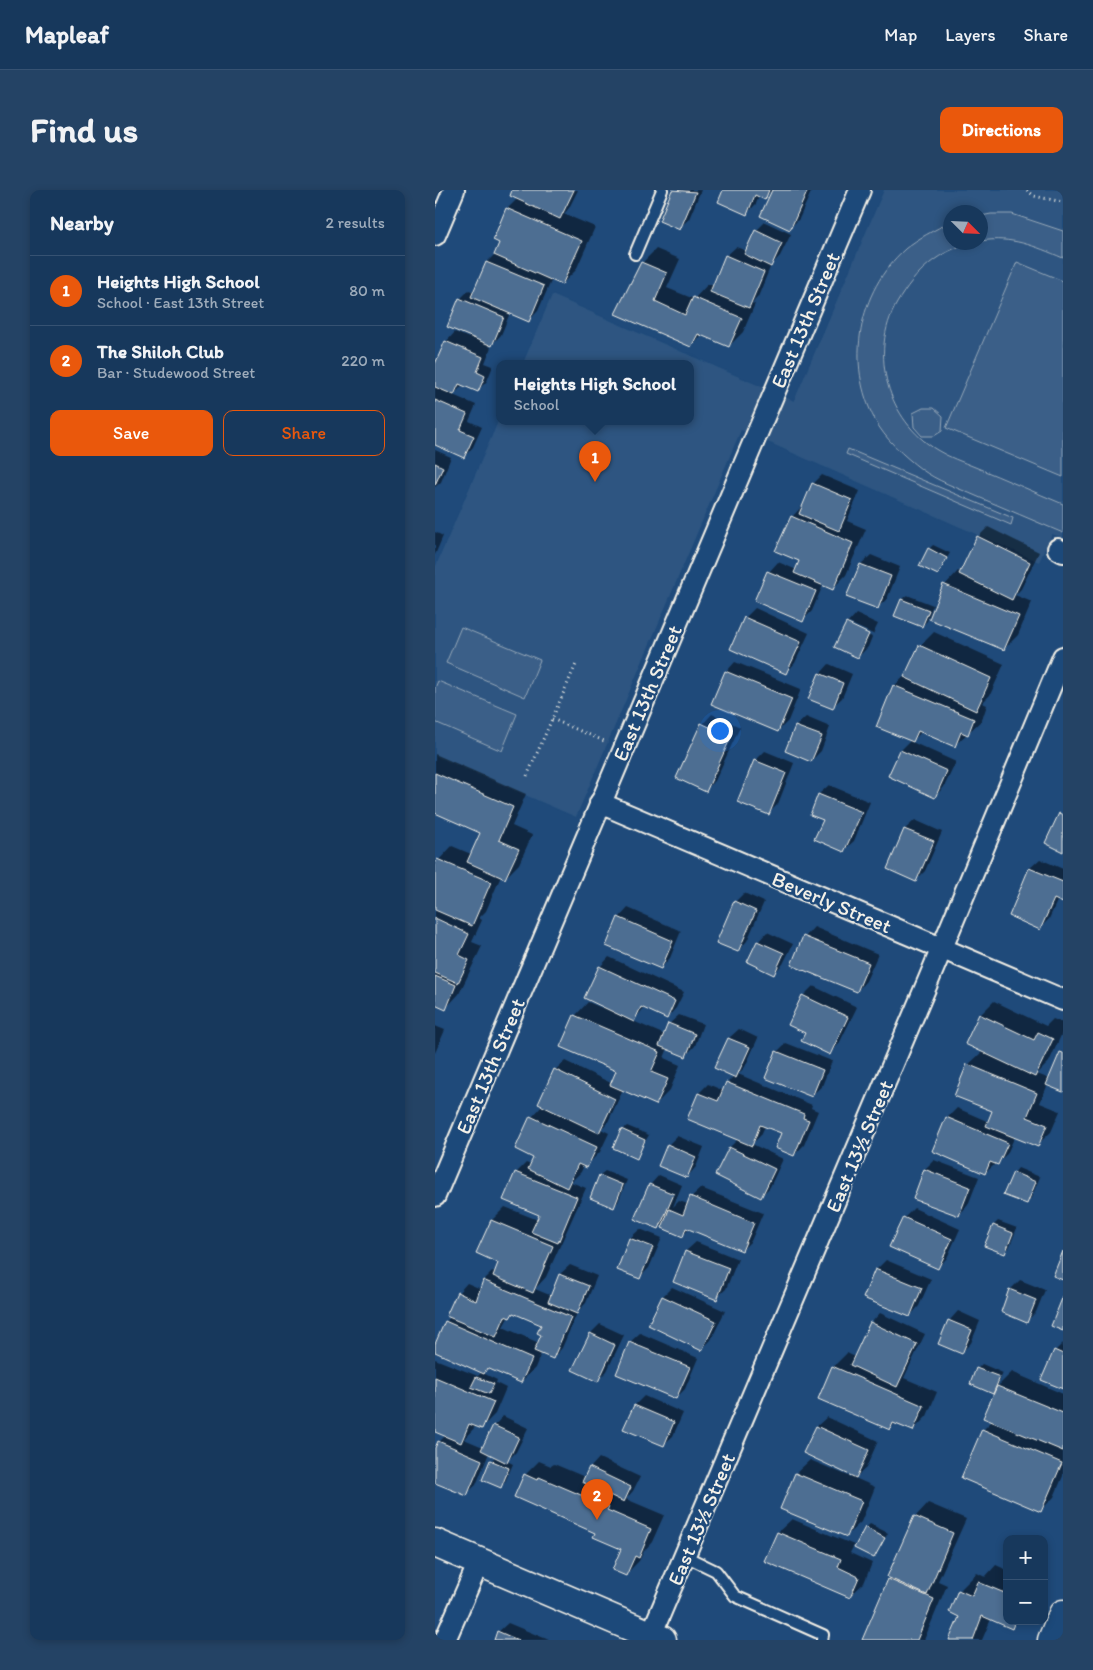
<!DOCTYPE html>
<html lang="en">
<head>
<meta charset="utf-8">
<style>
	:root { --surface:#17385c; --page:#244365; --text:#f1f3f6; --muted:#9eacbb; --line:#365272; --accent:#ea580c }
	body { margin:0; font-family:Itim,sans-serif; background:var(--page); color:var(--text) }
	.controls { position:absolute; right:15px; bottom:15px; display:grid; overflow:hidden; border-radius:10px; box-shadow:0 2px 8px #0003 }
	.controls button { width:45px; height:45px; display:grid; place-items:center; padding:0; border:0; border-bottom:1px solid var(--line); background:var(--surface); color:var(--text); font:25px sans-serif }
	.compass { position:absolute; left:508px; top:15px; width:45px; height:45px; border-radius:50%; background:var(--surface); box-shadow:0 2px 8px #0003; rotate:114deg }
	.you { position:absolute; left:284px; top:540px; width:18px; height:18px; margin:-12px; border:4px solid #fff; border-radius:50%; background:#1a73e8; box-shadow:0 0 0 8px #1a73e833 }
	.badge { display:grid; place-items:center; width:32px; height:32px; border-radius:50%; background:var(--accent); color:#fff; font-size:16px; font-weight:700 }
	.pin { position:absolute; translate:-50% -41px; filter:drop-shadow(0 1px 2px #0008) }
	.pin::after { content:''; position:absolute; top:26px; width:18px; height:15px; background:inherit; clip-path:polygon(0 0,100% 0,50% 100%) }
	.popup { position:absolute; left:61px; top:170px; width:198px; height:65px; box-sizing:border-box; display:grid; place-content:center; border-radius:10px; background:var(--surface); filter:drop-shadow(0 1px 4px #0005); font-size:16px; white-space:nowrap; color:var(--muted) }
	.popup b { font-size:19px; color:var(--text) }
	.popup::after { content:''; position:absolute; left:50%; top:100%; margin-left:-10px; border:10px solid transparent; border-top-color:var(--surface) }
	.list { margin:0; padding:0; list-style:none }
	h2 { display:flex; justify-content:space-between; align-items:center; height:65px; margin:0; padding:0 20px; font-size:21px }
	h2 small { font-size:16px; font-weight:400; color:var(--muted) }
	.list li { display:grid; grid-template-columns:32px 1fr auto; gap:15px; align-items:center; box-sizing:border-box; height:70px; padding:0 20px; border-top:1px solid var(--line) }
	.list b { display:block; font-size:19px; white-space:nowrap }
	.list p { margin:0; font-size:16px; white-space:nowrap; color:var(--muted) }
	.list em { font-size:16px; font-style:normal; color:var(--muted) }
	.actions { display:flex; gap:10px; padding:15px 20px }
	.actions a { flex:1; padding:11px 0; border:1px solid var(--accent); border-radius:10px; text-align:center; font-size:18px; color:var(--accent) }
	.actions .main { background:var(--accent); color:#fff }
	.map { position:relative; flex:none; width:628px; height:1450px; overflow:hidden; border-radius:10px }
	header { display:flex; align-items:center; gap:30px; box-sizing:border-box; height:70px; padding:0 25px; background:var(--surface); border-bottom:1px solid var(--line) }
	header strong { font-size:24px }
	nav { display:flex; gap:28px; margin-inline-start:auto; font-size:18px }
	.intro { display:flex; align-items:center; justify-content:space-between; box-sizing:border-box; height:120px; padding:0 30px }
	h1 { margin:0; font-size:35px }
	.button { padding:12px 22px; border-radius:10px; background:var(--accent); color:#fff; font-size:18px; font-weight:700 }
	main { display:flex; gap:30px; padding:0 30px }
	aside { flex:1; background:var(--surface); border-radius:10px; box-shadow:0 2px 8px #0003 }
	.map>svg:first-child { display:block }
	.built { fill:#2d5581; fill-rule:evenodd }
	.green { fill:#3a5f88; stroke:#97a8b8 }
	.shadow { fill:#0007; fill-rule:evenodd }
	.building { fill:#4d6e92; stroke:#f4f1e8 }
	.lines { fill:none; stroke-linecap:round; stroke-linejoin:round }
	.lane-casing { stroke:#f4f1e8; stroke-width:14 }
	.street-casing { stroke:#f4f1e8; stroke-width:24 }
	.secondary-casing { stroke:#f4f1e8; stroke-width:31 }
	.path { stroke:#f4f1e8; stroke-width:3; stroke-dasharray:1 4; stroke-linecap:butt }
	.lane { stroke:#1f4a7a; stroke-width:10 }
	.street { stroke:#1f4a7a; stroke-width:20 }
	.secondary { stroke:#1f4a7a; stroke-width:28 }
	.labels { text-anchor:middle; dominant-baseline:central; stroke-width:4.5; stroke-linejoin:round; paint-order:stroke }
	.street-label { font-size:21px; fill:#f4f1e8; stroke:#1f4a7a }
</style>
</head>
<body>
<header>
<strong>Mapleaf</strong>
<nav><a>Map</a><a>Layers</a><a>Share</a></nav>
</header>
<div class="intro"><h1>Find us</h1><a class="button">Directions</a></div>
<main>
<aside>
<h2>Nearby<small>2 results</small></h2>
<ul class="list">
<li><span class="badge">1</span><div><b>Heights High School</b><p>School · East 13th Street</p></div><em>80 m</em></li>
<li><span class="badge">2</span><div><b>The Shiloh Club</b><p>Bar · Studewood Street</p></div><em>220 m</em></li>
</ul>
<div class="actions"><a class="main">Save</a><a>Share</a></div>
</aside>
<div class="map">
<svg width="628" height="1450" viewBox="0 0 628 1450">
	<rect width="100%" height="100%" fill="#1f4a7a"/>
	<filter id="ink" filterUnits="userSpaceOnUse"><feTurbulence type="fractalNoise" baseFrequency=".02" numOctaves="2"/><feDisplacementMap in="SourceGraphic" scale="10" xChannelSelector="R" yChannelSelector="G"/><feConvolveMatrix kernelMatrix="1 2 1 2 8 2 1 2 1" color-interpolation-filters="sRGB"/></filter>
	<g filter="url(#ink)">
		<path class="built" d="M449,0h179v348l-11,-4 -13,28 -298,-132 -165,387 -141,-61v-188l65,-151v4h190v-58h-167l29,-68 242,106zM516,22h30v30h-30z"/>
		<g class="green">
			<path d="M556,24h21l51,17v27c-28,-12 -52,-22 -82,-17v-25z"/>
			<path d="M515,32l1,20 24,1c-36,6 -60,29 -78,60 -29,50 -9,118 40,147 11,7 26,12 38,17 30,12 59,25 88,37v29c-29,-12 -58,-25 -87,-37 -18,-8 -39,-15 -55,-27 -17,-13 -36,-30 -46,-49 -30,-56 -17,-129 30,-171 13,-11 30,-19 45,-27z"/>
			<polygon points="582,72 628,91 628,287 511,238"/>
			<polygon points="488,218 499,218 508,226 507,241 499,246 487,246 479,237 478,223"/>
			<polygon points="413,259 578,328 576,335 411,264"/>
			<polygon points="26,437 105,470 90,507 11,473"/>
			<polygon points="3,491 82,524 67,561 0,532 0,498"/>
		</g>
		<g class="shadow">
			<polygon points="79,0 143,0 134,18 129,24 160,37 141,80 127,94 117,89 103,121 94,130 75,123 66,145 54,157 56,157 50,173 58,176 52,191 43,200 29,194 18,205 41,215 34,231 47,237 38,257 29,267 0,254 0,178 11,152 20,142 34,148 25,109 34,100 39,102 52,72 61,63 66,52 72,19 83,8"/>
			<polygon points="239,0 266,0 254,29 244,38 225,30"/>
			<polygon points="289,0 337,0 329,8 324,6 321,14 312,23"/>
			<polygon points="338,0 377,0 364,29 355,38"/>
			<polygon points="330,32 356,44 345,66 336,75 323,107 317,113 320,114 308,142 294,156 268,144 256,156 182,123 207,73 221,59 245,69 232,98 259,109 273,94 279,96 291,66 301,57 312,61 321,41"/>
			<polygon points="0,260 16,267 6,292 0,297"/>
			<polygon points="387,285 425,301 412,331 431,339 411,385 397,399 388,395 377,421 367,431 321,411 334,382 343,372 362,380 366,371 357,327 369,314 378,294"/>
			<polygon points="553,337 604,362 586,399 580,405 597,412 583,445 569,459 510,395 523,381 526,382 543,347"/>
			<polygon points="0,342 8,346 0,365"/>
			<polygon points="498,355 515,363 503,384 494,359"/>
			<polygon points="436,365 465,377 452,409 442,418 413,406 426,374"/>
			<polygon points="472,405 498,415 492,431 487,436 461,425 467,409"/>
			<polygon points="320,418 374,443 360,473 351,483 297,458 311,427"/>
			<polygon points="421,424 443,434 438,444 414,433 414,436 437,447 433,457 423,467 412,434"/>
			<polygon points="499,442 569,474 555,505 547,513 552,515 547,530 520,555 487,541 477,552 521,572 509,597 500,606 455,585 466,560 476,550 459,496 473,483 485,456"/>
			<polygon points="300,472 366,499 353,531 343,541 291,482"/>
			<polygon points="394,474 417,484 407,508 397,517 385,484"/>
			<polygon points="277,524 305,537 280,591 270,600 268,534"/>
			<polygon points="371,527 395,537 386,561 376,571 351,561 361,536"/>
			<polygon points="330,561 359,573 343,614 334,623 320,571"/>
			<polygon points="0,564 91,604 77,636 97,645 84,674 70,688 66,686 51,721 44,728 47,730 37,752 47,756 24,804 11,818 3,815 0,821 0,671 2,672 17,656 36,664 46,642 0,622"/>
			<polygon points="394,595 435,612 419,651 409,660 389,629 376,624 384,604"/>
			<polygon points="480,630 507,642 490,681 481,690 454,678 470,639"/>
			<polygon points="605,669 628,679 628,711 623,709 614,729 605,738 575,726 595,678"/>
			<polygon points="309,703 329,712 312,751 303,761 300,712"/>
			<polygon points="193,718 246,741 235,768 226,778 184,728"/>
			<polygon points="379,737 443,764 431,791 422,801 358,774 370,747"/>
			<polygon points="332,742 358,754 348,774 339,783 323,752"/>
			<path d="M174,767l75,35 -8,16 -9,10 -22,-11 -12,14 32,14 4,-11 10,-9 24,9 -8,22 -9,9 -18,-7 -4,10 16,7 -10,25 -14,14 -33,-14 -15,32 -7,7 8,4 -9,19 -14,14 -2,-1 -3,7 -10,10 15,6 -40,89 -11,12 17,7 8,-22 10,-9 27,11 -11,27 -8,8 -16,37 -9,10 -12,-5 -6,15 -14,14 -32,-15 -6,6 14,7 -1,3 10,5 -11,26 -14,14 -5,-2 -12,13 19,8 11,-21 9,-10 25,12 -12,24 -9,9 6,3 -8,18 -4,4 -10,-25 5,-5 -7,-3 -13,32 -10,9 -31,-13v-30l4,-9 7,-7 -11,-4v-72l43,17 4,-4 -47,-21v-4l11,-25 5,-6 7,-23 9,-10 14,6 3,-9 9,-9 3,1 4,-10 -8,-42 13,-13 33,13 2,-5 -35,-15 12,-28 9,-9 5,2 4,-8 -3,-40 11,-12 12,-35 10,-9 46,22 7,-13 -43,-54 13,-14 14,6 -2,-41zM79,1123l28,12 1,9 -4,9 -36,-16 6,-11z"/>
			<polygon points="378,796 422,817 404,854 395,863 368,806"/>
			<polygon points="559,811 611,836 618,829 628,833 628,841 614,872 602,884 615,889 628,861 628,900 613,894 605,913 625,921 616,942 602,955 580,946 572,964 550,983 512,928 522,918 554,932 559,921 533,875 548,861 545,825"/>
			<polygon points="0,836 10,840 0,863"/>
			<polygon points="304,839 323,848 310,877 303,884 377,915 376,918 383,921 369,955 359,965 347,943 330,936 326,945 317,954 348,969 335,997 326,1006 282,985 295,957 303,949 264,903 273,894 289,901 292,893 299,886 281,877 294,848"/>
			<polygon points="351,853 397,871 387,896 377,905 342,862"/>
			<polygon points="192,936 214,945 201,967 187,940"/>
			<polygon points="242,946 269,957 261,977 252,987 233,955"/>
			<polygon points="499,970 544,987 533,1015 524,1025 490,979"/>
			<polygon points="583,978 605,987 596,1008 592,1013 579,983"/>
			<polygon points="170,981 192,990 183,1012 179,1016 157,1007 165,985"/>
			<polygon points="224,985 247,995 238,1017 244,1011 253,1014 256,1007 266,998 328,1023 316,1051 307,1060 255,1038 248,1045 231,1031 224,1038 215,995"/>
			<polygon points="479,1018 525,1039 512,1068 502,1078 456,1056 469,1028"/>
			<polygon points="563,1031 582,1038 574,1058 569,1062 559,1035"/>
			<polygon points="205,1039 227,1048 214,1078 205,1087 183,1079 195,1048"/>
			<polygon points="261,1052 303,1069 291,1099 281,1108 239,1091 251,1061"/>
			<polygon points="451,1070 496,1089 484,1116 475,1126 430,1107 441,1080"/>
			<polygon points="585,1090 610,1100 601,1122 592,1131 575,1100"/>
			<polygon points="237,1097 290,1121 276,1150 267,1159 214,1135 228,1106"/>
			<polygon points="523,1121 545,1131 536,1153 527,1162 514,1131"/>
			<polygon points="445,1123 490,1144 469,1188 502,1202 492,1226 478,1240 461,1232 455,1239 398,1177 412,1163 420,1167 436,1133"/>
			<polygon points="165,1134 189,1145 172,1181 162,1191 139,1179 156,1143"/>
			<polygon points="205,1143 263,1168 250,1199 241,1208 183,1183 195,1152"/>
			<polygon points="628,1153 628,1198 620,1161"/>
			<polygon points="547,1174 568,1183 562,1197 577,1182 628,1204 628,1286 619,1307 606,1320 548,1240 558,1230 562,1197 557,1202 542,1179"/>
			<polygon points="209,1206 248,1223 238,1246 228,1255 200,1215"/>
			<polygon points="392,1227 443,1251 431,1278 420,1288 440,1297 426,1332 412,1345 347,1318 361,1283 375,1270 416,1287 416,1285 370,1263 382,1236"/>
			<polygon points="164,1268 205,1287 198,1301 191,1309 229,1325 217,1352 209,1361 204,1371 191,1384 188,1358 162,1342 90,1285 104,1271 116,1276 119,1274 150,1287 155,1278"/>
			<polygon points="493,1313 531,1329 503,1391 512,1395 489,1450 428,1450 456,1388 480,1327"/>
			<polygon points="357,1329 419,1355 415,1363 437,1373 429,1393 415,1406 343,1342"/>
			<polygon points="435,1334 453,1343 439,1367 431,1338"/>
			<polygon points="561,1375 572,1380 572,1431 583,1431 577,1437 556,1429 547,1450 516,1450 526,1426 524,1401 542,1383 550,1387"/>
			<polygon points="73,1433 114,1450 60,1450 63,1442"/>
		</g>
		<g class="building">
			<polygon points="77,0 139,0 125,29 75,6"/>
			<polygon points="237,0 261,2 245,40 224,31"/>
			<polygon points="288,0 334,0 330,10 320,5 312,25 283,12"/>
			<polygon points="337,0 373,0 355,40 325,26"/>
			<polygon points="71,18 147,51 127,95 59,65 64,53 58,50"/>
			<polygon points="320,40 347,53 336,77 309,64"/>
			<polygon points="290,65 329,82 314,118 275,102"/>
			<polygon points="51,72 109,96 94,132 36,107"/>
			<polygon points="206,72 232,83 220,111 250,125 258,107 307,128 294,157 263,144 256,157 180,124"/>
			<polygon points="24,108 69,127 57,156 12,137"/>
			<polygon points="10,151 48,167 42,182 50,186 43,202 24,194 19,205 0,197 0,174"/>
			<polygon points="0,210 32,224 25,240 39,246 29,268 0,255"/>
			<polygon points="0,273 8,277 0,295"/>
			<polygon points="377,293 417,310 404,341 364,324"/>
			<polygon points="356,326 418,353 398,400 359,383 364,371 340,361"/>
			<polygon points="542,346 595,372 577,410 524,384"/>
			<polygon points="493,358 512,368 503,385 484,376"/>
			<polygon points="425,374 456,386 443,419 411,407"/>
			<polygon points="332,381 381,401 368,432 319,411"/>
			<polygon points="508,394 584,426 569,460 494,429"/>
			<polygon points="466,409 494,420 487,437 459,426"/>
			<polygon points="309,427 366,452 351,484 295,459"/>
			<polygon points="411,433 434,444 423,468 399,457"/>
			<polygon points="484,455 556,488 541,521 469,487"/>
			<polygon points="290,481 357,509 343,542 276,514"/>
			<polygon points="384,483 408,493 398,519 373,509"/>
			<polygon points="458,495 539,529 533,545 526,542 520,557 483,541 478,552 441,537"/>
			<polygon points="266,533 296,547 271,602 241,588"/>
			<polygon points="360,536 387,546 376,572 350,561"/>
			<polygon points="465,560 512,581 500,608 453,586"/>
			<polygon points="319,570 351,583 334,625 302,612"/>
			<polygon points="0,583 78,617 64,650 84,659 70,689 32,672 45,643 0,623"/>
			<polygon points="383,604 427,622 409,662 379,649 388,630 375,625"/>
			<polygon points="624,623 628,625 628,662 610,653"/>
			<polygon points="469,639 499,651 481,692 452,679"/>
			<polygon points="2,669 56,692 37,736 0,720 0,675"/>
			<polygon points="594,678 628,692 628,713 619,709 605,740 574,726"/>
			<polygon points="299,711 321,721 303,762 281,753"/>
			<polygon points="183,727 238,751 226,779 171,756"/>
			<polygon points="0,728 34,744 24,765 34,770 23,793 0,783"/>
			<polygon points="368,746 434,773 422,802 356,775"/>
			<polygon points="322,751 349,763 339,785 312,772"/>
			<polygon points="164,776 240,811 232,829 206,817 199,832 149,808"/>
			<polygon points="0,786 21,795 11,820 0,815"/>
			<polygon points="367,805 413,827 395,865 366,851 370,843 353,835"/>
			<polygon points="544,824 599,850 603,842 618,849 600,887 530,854"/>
			<polygon points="139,825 225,862 216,882 233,889 221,915 175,895 181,881 125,857"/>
			<polygon points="233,833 260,844 251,867 224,856"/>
			<polygon points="293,848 315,857 301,888 279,878"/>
			<polygon points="341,861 388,880 377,907 330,888"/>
			<polygon points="625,862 628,863 628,902 611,895"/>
			<polygon points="532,874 602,903 592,927 612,935 603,957 551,936 557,921 519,906"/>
			<polygon points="119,879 180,909 164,943 103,914"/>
			<polygon points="291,892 369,924 368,928 374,930 359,966 340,958 346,943 325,935 317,956 252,929 263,903 283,911"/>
			<polygon points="95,926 162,957 152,978 143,974 132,998 93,979 98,968 80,959"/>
			<polygon points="511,927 573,953 563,975 555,972 550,984 497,961"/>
			<polygon points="186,939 210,950 202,969 178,958"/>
			<polygon points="232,954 261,967 252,988 223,976"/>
			<polygon points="294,957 340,979 326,1008 280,985"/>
			<polygon points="489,979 535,997 524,1026 478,1009"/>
			<polygon points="80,982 142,1007 123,1053 96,1042 104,1025 68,1010"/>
			<polygon points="578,982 601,992 592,1014 568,1005"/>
			<polygon points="164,985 188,995 179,1018 155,1008"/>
			<polygon points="214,994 239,1004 224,1039 199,1029"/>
			<polygon points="255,1006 319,1033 307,1061 251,1038 248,1047 227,1038 234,1019 248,1025"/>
			<polygon points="468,1027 517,1049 503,1079 454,1057"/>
			<polygon points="56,1030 118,1056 98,1103 58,1086 63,1073 41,1063"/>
			<polygon points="558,1035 578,1043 570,1064 549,1056"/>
			<polygon points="194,1048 218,1057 205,1089 182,1080"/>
			<polygon points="250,1061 294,1078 282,1110 238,1092"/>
			<polygon points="628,1061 628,1090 618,1086"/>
			<polygon points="440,1079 487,1098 475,1127 428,1108"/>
			<polygon points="124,1084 154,1096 142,1124 113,1112"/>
			<polygon points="48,1090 136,1127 118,1169 99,1161 106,1145 102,1143 106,1135 78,1123 75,1128 70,1126 61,1147 11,1126 22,1102 41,1111"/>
			<polygon points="574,1099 601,1110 592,1133 566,1122"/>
			<polygon points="227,1106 281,1131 267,1161 213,1135"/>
			<polygon points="628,1106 628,1141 616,1136"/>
			<polygon points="513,1130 537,1140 527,1164 503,1154"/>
			<polygon points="10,1131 97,1169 86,1193 52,1178 49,1184 0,1162 0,1154"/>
			<polygon points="435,1132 482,1154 462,1197 415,1175"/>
			<polygon points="155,1143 180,1155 163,1192 137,1180"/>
			<polygon points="194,1152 255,1177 241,1209 181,1184"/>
			<polygon points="619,1160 628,1164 628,1199 606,1190"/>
			<polygon points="397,1176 489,1216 478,1241 458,1233 455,1240 383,1209"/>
			<polygon points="541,1178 565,1187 558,1204 535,1194"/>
			<polygon points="0,1187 59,1212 47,1239 34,1234 26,1253 0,1242"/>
			<polygon points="41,1187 59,1194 54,1204 36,1197"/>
			<polygon points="562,1196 628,1223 628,1261 548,1228"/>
			<polygon points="199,1215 239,1232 229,1256 188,1239"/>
			<polygon points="58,1235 84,1247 72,1273 46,1260"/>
			<polygon points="381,1236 434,1260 421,1288 368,1263"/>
			<polygon points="547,1239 627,1273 606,1322 526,1288"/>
			<polygon points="3,1251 47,1270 32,1306 0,1293 0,1258"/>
			<polygon points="55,1270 74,1278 66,1298 47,1290"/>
			<polygon points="154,1277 196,1297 189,1312 147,1292"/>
			<polygon points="360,1283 427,1311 412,1347 345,1319"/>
			<polygon points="89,1284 102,1290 104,1287 174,1317 172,1320 216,1339 204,1368 200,1366 191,1386 177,1380 186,1359 158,1347 160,1343 79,1307"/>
			<polygon points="479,1326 518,1343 492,1405 452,1387"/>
			<polygon points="430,1337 450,1348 439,1368 419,1358"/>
			<polygon points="342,1342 406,1369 403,1377 424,1387 415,1408 329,1371"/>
			<polygon points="453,1389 499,1409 482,1450 427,1450"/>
			<polygon points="543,1392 572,1404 572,1431 580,1431 577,1439 547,1426 538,1450 514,1450 524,1427 514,1422 523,1400 537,1406"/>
			<polygon points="62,1441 83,1450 59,1450"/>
		</g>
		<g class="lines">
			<defs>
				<g id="lane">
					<polyline points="200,64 227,0"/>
					<polyline points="250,1366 281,1381 300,1406 388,1445 387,1450"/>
				</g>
				<g id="street">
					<polyline points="0,45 19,0"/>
					<polyline points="623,359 628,362"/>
					<polyline points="165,613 628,810"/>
					<polyline points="0,1006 425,0"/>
					<polyline points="216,1445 494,789 628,467"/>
					<polyline points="10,1450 44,1372"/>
				</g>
				<g id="secondary">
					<polyline points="0,1353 227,1450"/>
					<polyline points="617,1450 628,1424"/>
				</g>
			</defs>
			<use href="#lane" class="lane-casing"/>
			<use href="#street" class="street-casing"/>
			<use href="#secondary" class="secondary-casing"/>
			<g class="path">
				<polyline points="592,0 599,6 628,12"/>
				<polyline points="117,529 169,551"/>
				<polyline points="92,586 142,472"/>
			</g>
			<use href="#lane" class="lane"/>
			<use href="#street" class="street"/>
			<use href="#secondary" class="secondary"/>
		</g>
	</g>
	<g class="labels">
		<g class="street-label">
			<text transform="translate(370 130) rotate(-67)">East 13th Street</text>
			<text transform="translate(212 503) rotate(-67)">East 13th Street</text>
			<text transform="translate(397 712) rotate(23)">Beverly Street</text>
			<text transform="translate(55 876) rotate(-67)">East 13th Street</text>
			<text transform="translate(424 956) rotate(-67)">East 13½ Street</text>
			<text transform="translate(266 1329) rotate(-67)">East 13½ Street</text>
		</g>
	</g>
</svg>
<div class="controls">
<button>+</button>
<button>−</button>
</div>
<svg class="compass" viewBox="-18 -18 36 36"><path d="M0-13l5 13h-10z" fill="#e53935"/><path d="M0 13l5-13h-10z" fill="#9eacbb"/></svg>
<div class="you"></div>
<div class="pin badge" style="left:160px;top:292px">1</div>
<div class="popup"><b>Heights High School</b>School</div>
<div class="pin badge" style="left:162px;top:1330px">2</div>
</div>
</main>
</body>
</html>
